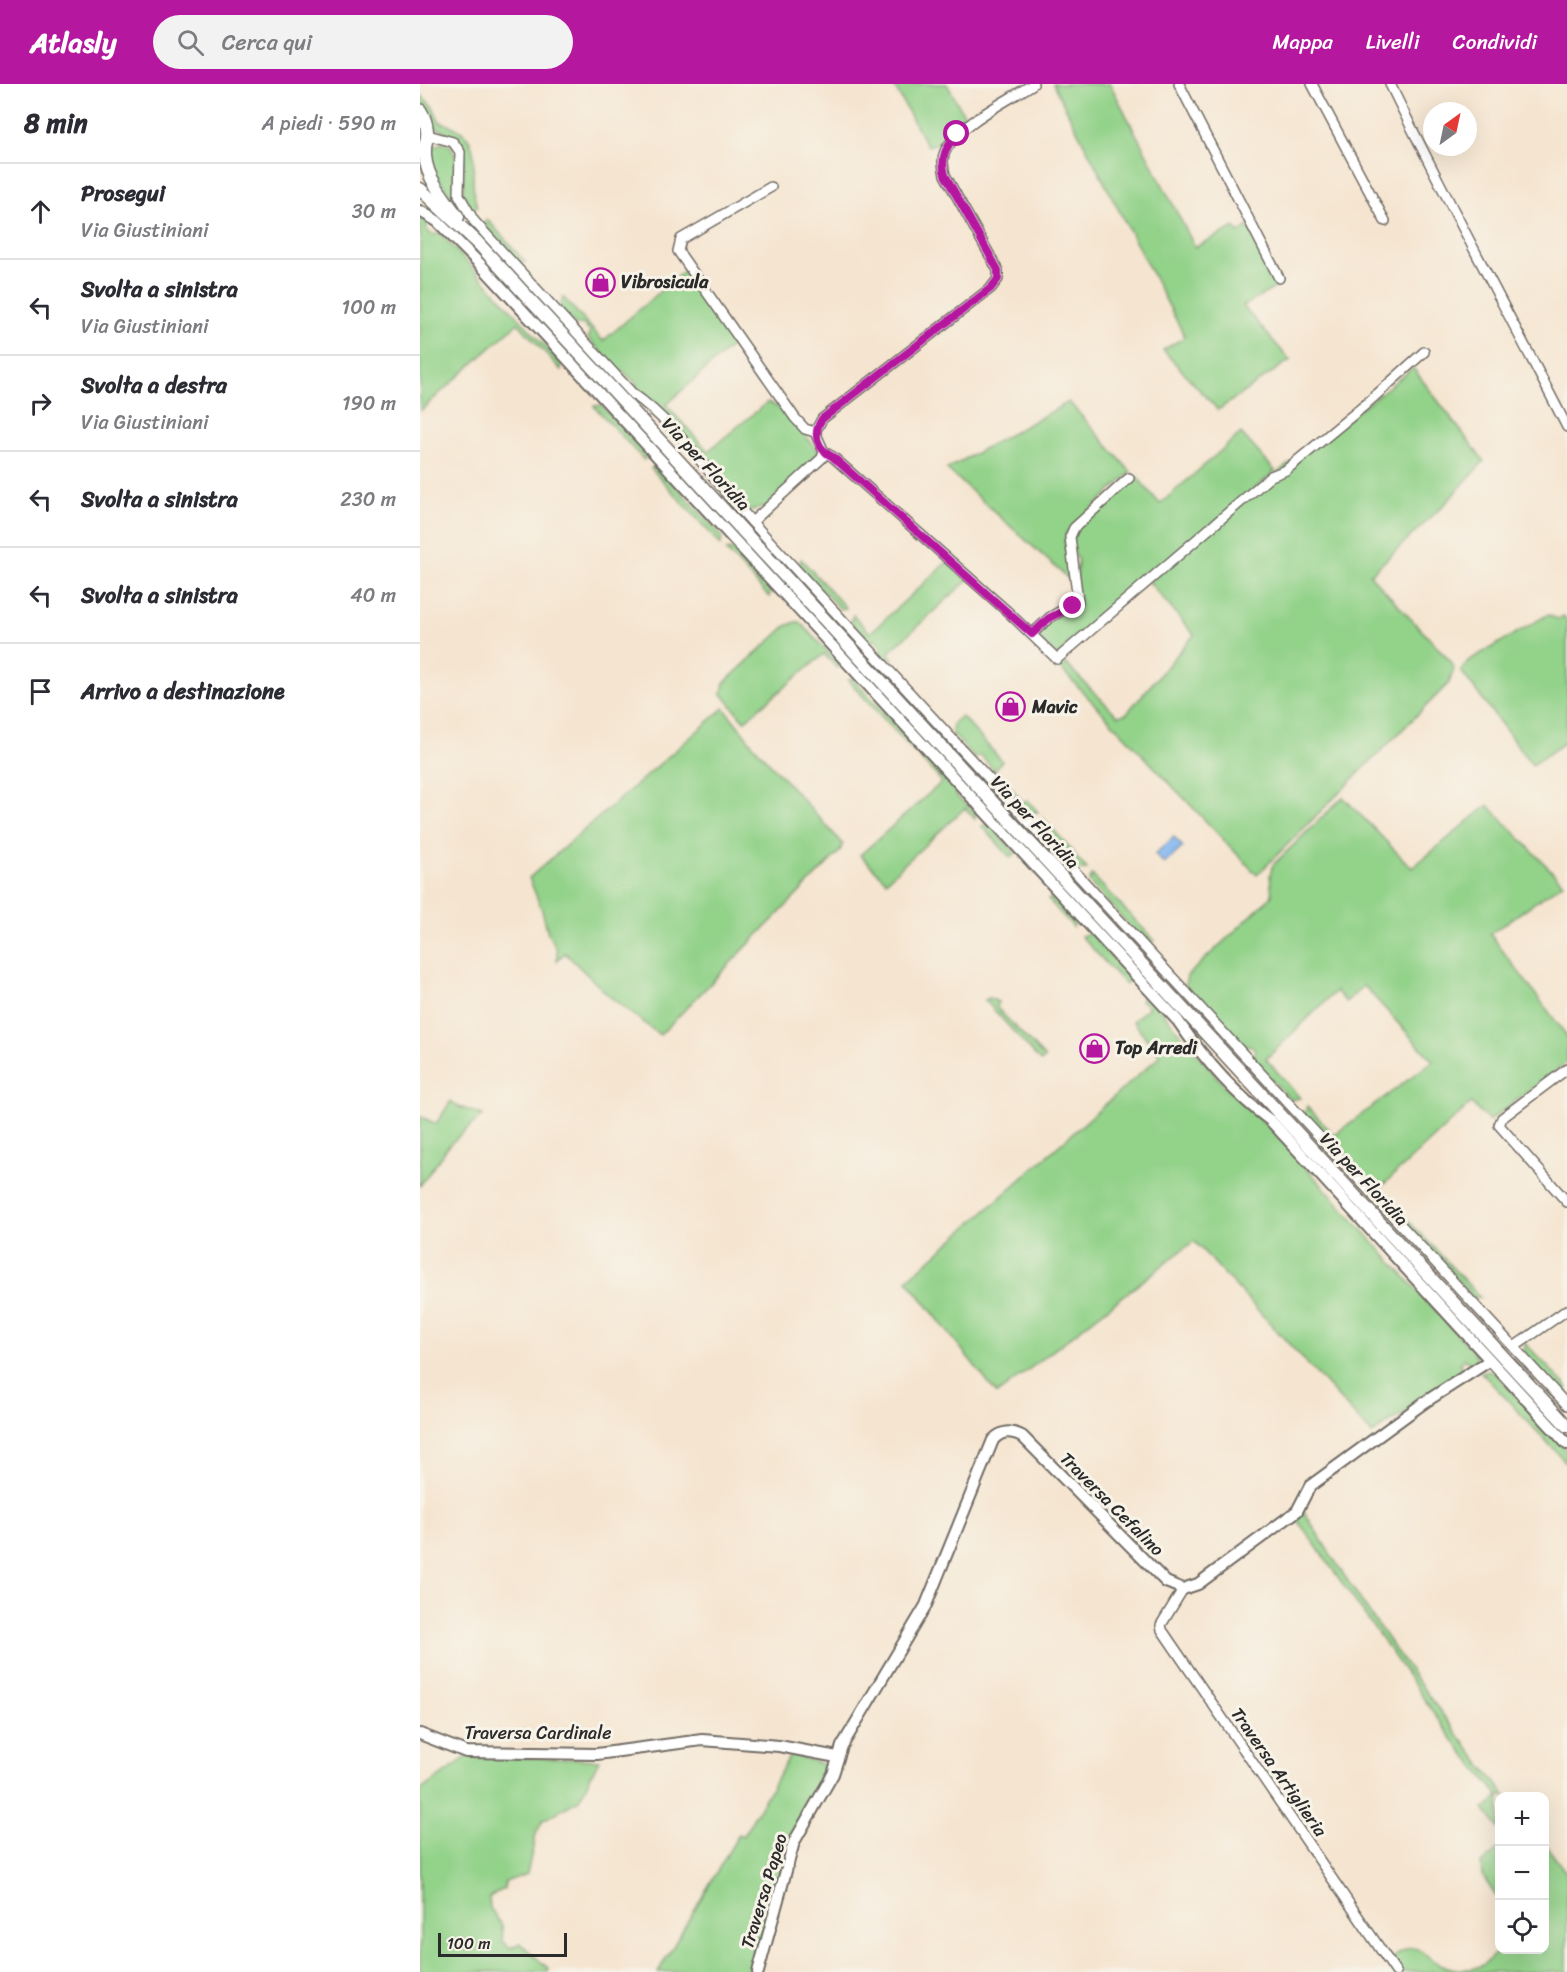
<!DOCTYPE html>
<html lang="it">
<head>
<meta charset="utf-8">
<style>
	:root { --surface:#fff; --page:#f2f2f3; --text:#2b2b33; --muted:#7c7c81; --line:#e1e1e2; --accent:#b5179e }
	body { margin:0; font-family:Sriracha,sans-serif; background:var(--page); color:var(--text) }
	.controls { position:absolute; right:18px; bottom:18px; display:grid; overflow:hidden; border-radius:12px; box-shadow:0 6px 24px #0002 }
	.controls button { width:54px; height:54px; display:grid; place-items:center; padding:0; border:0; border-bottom:2px solid var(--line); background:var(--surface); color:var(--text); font:30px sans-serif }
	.compass { position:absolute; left:1003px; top:18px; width:54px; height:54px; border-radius:50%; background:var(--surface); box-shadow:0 6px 24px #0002; rotate:33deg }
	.scale { position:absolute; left:18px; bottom:15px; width:129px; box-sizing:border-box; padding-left:6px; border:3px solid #2b2b2b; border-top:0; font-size:16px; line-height:21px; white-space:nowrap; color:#2b2b2b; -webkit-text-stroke:4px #f7f3e8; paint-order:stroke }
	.stop { position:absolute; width:18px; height:18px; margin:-14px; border:4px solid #b5179e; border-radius:50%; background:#fff }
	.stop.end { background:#b5179e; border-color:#fff; box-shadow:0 2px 6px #0008 }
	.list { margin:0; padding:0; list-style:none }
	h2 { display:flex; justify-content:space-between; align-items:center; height:78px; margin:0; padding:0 24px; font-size:26px }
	h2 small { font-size:20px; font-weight:400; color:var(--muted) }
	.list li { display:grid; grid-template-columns:39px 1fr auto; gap:18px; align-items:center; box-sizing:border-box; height:96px; padding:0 24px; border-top:2px solid var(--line) }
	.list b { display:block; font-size:22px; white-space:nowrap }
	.list p { margin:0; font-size:20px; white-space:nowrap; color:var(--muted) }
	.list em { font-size:20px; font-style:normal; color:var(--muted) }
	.icon { flex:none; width:33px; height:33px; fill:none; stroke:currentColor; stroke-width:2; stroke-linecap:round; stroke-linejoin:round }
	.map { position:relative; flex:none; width:1147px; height:1888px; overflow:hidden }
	header { display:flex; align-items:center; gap:36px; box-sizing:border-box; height:84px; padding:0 30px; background:var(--accent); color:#fff }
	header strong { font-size:28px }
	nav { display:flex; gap:33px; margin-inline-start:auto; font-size:21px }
	.search { width:420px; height:54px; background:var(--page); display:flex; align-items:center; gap:15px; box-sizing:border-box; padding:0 21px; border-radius:33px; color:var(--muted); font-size:22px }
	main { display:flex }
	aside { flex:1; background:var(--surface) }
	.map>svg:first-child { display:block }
	.green { fill:#92d289; stroke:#5e7e5a; stroke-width:1.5 }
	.water { fill:#84b7f1; stroke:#58718e; stroke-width:1.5 }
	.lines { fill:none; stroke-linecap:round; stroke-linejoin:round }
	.minor-casing { stroke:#726c65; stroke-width:12 }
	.tertiary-casing { stroke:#726c65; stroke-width:14 }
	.secondary-casing { stroke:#726c65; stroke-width:15 }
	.minor { stroke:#fff; stroke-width:9 }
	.tertiary { stroke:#fff; stroke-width:10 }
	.secondary { stroke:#fff; stroke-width:12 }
	.route { stroke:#b5179e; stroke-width:8 }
	.labels { text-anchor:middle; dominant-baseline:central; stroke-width:6; stroke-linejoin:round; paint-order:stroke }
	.poi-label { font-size:18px; font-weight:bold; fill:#2b2b2b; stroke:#f7f3e8; text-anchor:start }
	.street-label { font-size:18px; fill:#2b2b2b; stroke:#f7f3e8 }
</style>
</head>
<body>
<header>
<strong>Atlasly</strong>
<div class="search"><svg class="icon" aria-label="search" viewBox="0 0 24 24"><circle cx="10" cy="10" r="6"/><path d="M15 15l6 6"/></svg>Cerca qui</div>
<nav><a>Mappa</a><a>Livelli</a><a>Condividi</a></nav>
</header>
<main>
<aside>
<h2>8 min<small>A piedi · 590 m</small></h2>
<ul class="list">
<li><svg class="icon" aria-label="ahead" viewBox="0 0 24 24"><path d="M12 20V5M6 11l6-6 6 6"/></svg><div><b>Prosegui</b><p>Via Giustiniani</p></div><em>30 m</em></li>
<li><svg class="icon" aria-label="left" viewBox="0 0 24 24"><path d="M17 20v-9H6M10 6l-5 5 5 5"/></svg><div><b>Svolta a sinistra</b><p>Via Giustiniani</p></div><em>100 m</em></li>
<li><svg class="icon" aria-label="right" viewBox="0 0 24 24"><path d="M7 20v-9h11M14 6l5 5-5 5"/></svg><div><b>Svolta a destra</b><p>Via Giustiniani</p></div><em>190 m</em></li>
<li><svg class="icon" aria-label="left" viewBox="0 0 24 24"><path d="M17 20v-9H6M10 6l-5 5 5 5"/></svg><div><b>Svolta a sinistra</b></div><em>230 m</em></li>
<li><svg class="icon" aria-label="left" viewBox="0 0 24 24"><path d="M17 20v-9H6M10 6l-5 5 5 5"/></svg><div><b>Svolta a sinistra</b></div><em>40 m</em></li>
<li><svg class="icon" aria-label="arrive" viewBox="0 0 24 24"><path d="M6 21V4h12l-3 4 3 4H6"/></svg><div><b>Arrivo a destinazione</b></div></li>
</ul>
</aside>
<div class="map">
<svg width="1147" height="1888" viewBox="0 0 1147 1888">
	<rect width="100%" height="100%" fill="#f7f3e8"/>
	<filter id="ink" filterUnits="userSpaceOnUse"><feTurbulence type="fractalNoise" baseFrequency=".0167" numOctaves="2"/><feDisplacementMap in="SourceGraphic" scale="12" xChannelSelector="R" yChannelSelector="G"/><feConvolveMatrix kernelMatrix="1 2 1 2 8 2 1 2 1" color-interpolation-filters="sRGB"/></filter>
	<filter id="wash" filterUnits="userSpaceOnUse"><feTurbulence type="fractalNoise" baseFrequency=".008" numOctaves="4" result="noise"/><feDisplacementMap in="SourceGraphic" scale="24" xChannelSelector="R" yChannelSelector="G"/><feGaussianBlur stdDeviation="1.35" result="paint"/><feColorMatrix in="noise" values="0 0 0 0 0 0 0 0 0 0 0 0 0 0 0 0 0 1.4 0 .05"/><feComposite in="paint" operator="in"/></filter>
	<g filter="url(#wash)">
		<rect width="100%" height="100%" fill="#f5e5d0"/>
		<g class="green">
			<polygon points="473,0 527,0 548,38 525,58 507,62"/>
			<polygon points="633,0 690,0 775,163 815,143 818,149 829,142 860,201 823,222 870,276 798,326 743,266 765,253"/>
			<path d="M0,10l13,13 7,15c53,15 24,45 37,85l-6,3 -8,-17 1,-42 -4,-12 -25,-12 -8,-19 -7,-7z"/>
			<polygon points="21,59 30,61 36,73 36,120 12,86 10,66"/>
			<polygon points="0,131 9,135 6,145 12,151 20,149 142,280 141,286 98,239 0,327"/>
			<polygon points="67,135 105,178 98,179 64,140"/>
			<polygon points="267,184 317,257 246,321 288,367 348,318 367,329 399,368 399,373 346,423 327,427 237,321 214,304 217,300 204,288 200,289 168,254 170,248 163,240 155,241 140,224 143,213 183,257"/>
			<polygon points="993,284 1064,377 1026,419 950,491 1032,579 1034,585 1029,599 837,791 640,584 646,580 698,632 706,630 774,551 729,498 852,393"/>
			<polygon points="649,318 711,388 646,449 645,460 651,497 527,385"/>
			<polygon points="181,321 226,370 224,376 174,322"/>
			<polygon points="821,349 855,387 637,573 615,550 630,536 654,524 658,477 651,460 657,444 717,393 740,420"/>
			<polygon points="237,382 302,452 301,461 231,384"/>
			<polygon points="313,465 351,507 349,513 306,466"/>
			<polygon points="381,475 426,524 420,525 379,482"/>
			<polygon points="527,478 548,496 468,569 473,575 465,575 460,569 461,562 456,556 449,557 431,538 433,531 450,549"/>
			<polygon points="1127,531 1138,535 1144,532 1147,538 1147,657 1112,681 1041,587 1048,577"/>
			<polygon points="376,538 380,538 421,582 417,584 404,570 324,637 302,610 304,599 366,542"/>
			<path d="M432,594l101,107c1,16 14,17 23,28l-1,6 -10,-11 -79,73 -26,-26 82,-73 -94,-102z"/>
			<polygon points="304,624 334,662 423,760 420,767 240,951 190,913 145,869 137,876 137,866 128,849 122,826 109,794"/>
			<polygon points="541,632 582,677 575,684 604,719 607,716 618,728 606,730 570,691 573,685 560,671 555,675 532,649 533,639"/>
			<polygon points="923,713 992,784 1068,721 1143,799 1070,850 1147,952 1147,978 1069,1037 1051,1019 960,1104 976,1122 969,1122 920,1069 921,1062 917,1058 909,1058 884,1031 887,1022 914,1051 1013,977 944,902 926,918 916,907 846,975 880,1014 871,1016 833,976 835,965 830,961 821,963 765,902 767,892 852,812 850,791 853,781"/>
			<polygon points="623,734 654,769 653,770 667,785 658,786 618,743"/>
			<polygon points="568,740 595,769 591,774 562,742"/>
			<polygon points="672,791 735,857 725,858 669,798"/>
			<polygon points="638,814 657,835 653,843 628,815"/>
			<polygon points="670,849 710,893 706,901 661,852"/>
			<path d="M725,908c41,45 74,96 123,134l209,230 -2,10 -10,-7 -5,4 4,10 -92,61 -178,-193 -197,153 -90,-114 253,-224 -27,-35 16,-14 -8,-7z"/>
			<polygon points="569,914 578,918 577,924 625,974 621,978 565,916"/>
			<polygon points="31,1017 39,1023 63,1031 29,1061 0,1102 0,1032 16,1040"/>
			<polygon points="983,1131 1060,1213 1054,1214 981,1136"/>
			<polygon points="1105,1259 1147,1303 1147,1315 1104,1269"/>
			<polygon points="1073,1287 1147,1367 1147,1379 1061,1288"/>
			<path d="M883,1426c60,100 130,195 203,286h-6l-1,33 -15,-20 15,-13 -46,-56 -156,-221z"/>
			<polygon points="371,1670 408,1682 409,1691 374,1748 364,1773 334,1888 238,1888 319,1750 323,1752"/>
			<polygon points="48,1672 179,1676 159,1716 123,1736 116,1750 107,1790 85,1798 84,1805 69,1813 70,1824 82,1841 83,1857 90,1864 100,1859 129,1885 126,1888 0,1888 0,1707"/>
			<path d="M1125,1760l22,30v98h-166l-9,-13c23,-19 24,-10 44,3 12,8 33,10 46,3 6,-4 12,-11 18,-15h44z"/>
			<polygon points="1079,1765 1079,1817 1062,1791 1061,1780"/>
		</g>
		<polygon class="water" points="754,753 763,763 744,780 735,770"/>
	</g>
	<g filter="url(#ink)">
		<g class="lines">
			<defs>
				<g id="minor">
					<polyline points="759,0 859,194"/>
					<polyline points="892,0 965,137"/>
					<path d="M970,0c56,116 118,228 177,343"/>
					<path d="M8,51l25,7 7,10 -1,43 15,26 158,172c49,35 80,86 120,129l815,883"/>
					<polyline points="351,103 261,155 258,167 375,334 385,345 395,348"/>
					<polyline points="404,368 413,373 588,528 637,575 851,392 866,386 945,321 1004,268"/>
					<path d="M332,438l70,-64 2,-6 -9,-20 7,-13 169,-131 7,-9v-9l-53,-95c-2,-10 -4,-18 2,-27 14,-25 62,-48 86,-64"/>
					<polyline points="612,550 629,534 658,517 650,453 654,444 709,394"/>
					<polyline points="1147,985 1082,1034 1079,1041 1147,1118"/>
					<polyline points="1094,1263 1147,1226"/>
					<polyline points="763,1505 741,1541 742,1546 976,1888"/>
				</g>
				<g id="tertiary">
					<path d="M0,127l17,10 42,42 699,758c26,38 56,73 93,100l296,323"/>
					<polyline points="0,1650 46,1668 177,1670 282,1656 359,1662 417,1673"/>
					<path d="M338,1888l36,-130 39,-68 9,-28 84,-141 67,-165c9,-10 18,-9 29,-4l144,146 17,7 15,-5 99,-73 13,-25 115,-84 64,-41"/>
				</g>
				<g id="secondary">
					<path d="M0,26c8,13 10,28 2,42"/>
					<path d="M5,63c-2,29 17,47 33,70"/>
					<polyline points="0,105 57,158 1147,1342"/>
				</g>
			</defs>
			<use href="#minor" class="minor-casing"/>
			<use href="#tertiary" class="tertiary-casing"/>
			<use href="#secondary" class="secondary-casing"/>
			<use href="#minor" class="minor"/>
			<use href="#tertiary" class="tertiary"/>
			<use href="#secondary" class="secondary"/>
		</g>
	</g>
	<g class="lines" filter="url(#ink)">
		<path class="route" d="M537,50c-11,13 -17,23 -12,41l53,95v9l-7,9 -169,131c-10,15 -5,30 11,38l199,177 17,-16 24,-12"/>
	</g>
	<defs>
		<symbol id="shop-ring" viewBox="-11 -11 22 22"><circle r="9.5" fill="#f7f3e8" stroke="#b5179e" stroke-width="1.5"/><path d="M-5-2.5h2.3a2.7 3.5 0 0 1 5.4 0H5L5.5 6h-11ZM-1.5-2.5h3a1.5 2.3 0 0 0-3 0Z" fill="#b5179e"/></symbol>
	</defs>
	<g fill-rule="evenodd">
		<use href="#shop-ring" x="164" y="182" width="33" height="33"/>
		<use href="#shop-ring" x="574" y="606" width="33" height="33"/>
		<use href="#shop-ring" x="658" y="948" width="33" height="33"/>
	</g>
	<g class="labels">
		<g class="poi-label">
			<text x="201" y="198">Vibrosicula</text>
			<text x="612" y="623">Mavic</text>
			<text x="695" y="964">Top Arredi</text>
		</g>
		<g class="street-label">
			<text transform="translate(286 380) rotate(47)">Via per Floridia</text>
			<text transform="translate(615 738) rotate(47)">Via per Floridia</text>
			<text transform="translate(944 1095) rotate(47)">Via per Floridia</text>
			<text transform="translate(692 1420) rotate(45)">Traversa Cefalino</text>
			<text x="118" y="1649">Traversa Cardinale</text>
			<text transform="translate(859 1688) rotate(55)">Traversa Artiglieria</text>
			<text transform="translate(344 1807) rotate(-73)">Traversa Papeo</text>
		</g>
	</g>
</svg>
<div class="controls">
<button>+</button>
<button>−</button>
<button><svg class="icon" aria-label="locate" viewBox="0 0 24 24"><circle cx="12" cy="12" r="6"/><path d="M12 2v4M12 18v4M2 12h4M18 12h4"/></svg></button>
</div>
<svg class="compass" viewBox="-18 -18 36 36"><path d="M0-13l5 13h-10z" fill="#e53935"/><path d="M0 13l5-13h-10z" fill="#7c7c81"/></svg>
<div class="scale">100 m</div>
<div class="stop" style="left:537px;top:50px"></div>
<div class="stop end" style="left:653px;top:522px"></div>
</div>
</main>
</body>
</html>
